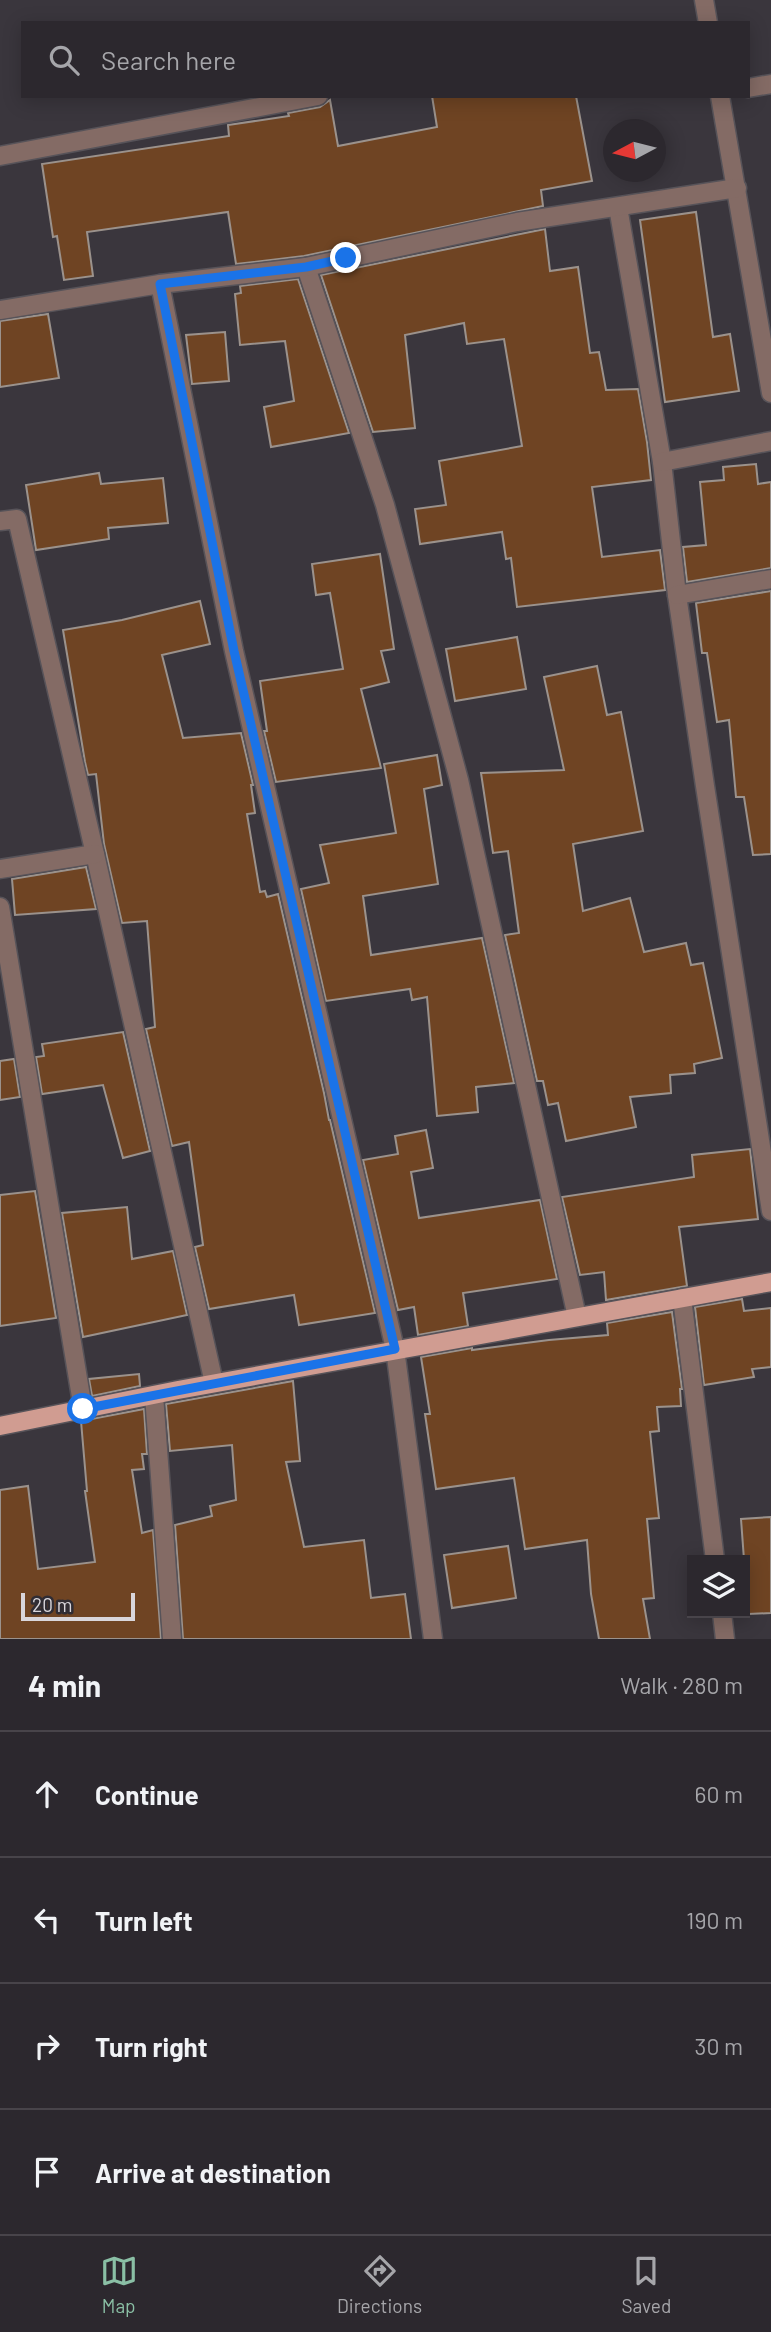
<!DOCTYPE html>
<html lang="en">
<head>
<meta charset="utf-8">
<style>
	:root { --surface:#2c282e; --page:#343036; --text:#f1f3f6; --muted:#a6a6aa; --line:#48444a; --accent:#8abfa5 }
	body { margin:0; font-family:Barlow,sans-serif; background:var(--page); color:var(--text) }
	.controls { position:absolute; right:21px; bottom:21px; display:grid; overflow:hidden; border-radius:0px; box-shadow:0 4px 18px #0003 }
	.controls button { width:63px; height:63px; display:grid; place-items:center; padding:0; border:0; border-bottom:2px solid var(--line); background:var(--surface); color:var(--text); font:35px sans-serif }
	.compass { position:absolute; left:603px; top:119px; width:63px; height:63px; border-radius:50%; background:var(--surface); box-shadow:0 4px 18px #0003; rotate:263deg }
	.scale { position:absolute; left:21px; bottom:18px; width:114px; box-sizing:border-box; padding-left:7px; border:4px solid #d9d6db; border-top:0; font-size:19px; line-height:24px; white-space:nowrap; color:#d9d6db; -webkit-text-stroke:5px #302c33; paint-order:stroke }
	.stop { position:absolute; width:21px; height:21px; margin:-16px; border:5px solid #1a73e8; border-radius:50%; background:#fff }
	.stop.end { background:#1a73e8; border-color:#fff; box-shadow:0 2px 7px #0008 }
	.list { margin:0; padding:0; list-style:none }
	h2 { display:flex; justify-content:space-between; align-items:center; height:91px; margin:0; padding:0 28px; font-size:30px }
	h2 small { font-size:23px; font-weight:400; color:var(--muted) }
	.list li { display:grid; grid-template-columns:46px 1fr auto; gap:21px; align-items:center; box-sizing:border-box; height:126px; padding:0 28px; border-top:2px solid var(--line) }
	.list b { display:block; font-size:26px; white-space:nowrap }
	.list em { font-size:23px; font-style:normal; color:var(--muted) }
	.icon { flex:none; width:38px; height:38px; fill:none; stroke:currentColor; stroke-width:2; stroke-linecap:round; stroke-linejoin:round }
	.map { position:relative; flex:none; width:771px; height:1639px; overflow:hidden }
	.search { position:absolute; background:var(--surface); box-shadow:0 4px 18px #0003; left:21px; right:21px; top:21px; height:77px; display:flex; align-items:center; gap:18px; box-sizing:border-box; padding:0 24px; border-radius:0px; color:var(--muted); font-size:26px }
	.sheet { height:595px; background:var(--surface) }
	nav { display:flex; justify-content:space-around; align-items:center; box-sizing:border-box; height:98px; border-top:2px solid var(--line); background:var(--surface); font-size:19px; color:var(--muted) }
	nav a { display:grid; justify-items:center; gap:4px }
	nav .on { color:var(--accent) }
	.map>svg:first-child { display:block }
	.building { fill:#6f4423; stroke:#9b928c; stroke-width:2 }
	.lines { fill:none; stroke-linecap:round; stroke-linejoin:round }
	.minor-casing { stroke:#575359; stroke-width:21 }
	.major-casing { stroke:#575359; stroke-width:21 }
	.minor { stroke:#846b65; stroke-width:18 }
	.major { stroke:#d09c91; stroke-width:18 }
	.route { stroke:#1a73e8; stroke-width:9 }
</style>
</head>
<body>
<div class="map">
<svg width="771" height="1639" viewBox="0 0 771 1639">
	<rect width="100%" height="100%" fill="#3a363d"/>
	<g class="building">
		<polygon points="432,96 576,96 592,181 541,190 543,206 304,256 236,264 228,212 87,232 93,276 64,280 57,236 53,237 42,164 229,136 228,125 289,116 288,113 320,107 330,100 338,146 437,127"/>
		<polygon points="696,212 713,337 730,334 739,391 665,402 640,220"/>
		<polygon points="545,229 550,271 578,267 590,353 599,352 606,390 638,389 647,442 651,480 592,487 602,557 660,550 665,590 517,607 511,558 506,559 502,532 420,544 415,509 446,505 439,461 522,446 504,339 467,344 464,323 405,335 415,428 373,432 321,275"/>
		<polygon points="298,279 349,433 271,447 264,407 294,401 285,341 240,345 235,294 241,293 240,286"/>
		<polygon points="48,314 59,378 0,387 0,321"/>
		<polygon points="225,332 229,381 192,384 186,335"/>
		<polygon points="756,464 758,484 771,482 771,568 687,582 683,547 706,545 700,482 724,480 723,467"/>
		<polygon points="99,473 101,484 163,478 168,523 108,528 109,539 36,550 26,485"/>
		<polygon points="380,554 394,649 381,651 389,682 361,689 381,768 276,782 264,731 267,731 260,681 343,669 330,593 316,595 312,564"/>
		<polygon points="771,591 771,854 753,855 744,797 736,797 729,720 717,722 707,653 702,653 696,603"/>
		<polygon points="200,601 210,644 162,655 183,738 241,733 253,785 251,785 255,813 247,814 260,892 265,891 267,897 278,894 324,1093 329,1120 330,1120 375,1313 299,1325 294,1295 209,1309 195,1247 203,1245 189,1142 172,1146 146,1029 155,1027 147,921 122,923 104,844 96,774 88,775 85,762 63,630 122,620"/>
		<polygon points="517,637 526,689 455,701 446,649"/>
		<polygon points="597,666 607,715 621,712 643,831 573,844 583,911 630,898 644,952 686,943 691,965 703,963 722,1058 694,1064 695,1073 670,1075 671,1093 630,1097 636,1127 566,1141 558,1103 548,1105 543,1081 537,1081 505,935 519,933 508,851 493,853 481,773 564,770 544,677"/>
		<polygon points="437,755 442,785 424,789 438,884 363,896 371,955 482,938 514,1083 476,1087 478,1112 437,1116 427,997 412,1000 410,989 326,1001 301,889 329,883 320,845 396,833 384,764"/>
		<polygon points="86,867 96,909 15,915 12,879"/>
		<polygon points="123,1032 150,1151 123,1158 103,1085 42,1094 36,1057 44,1056 42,1044"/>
		<polygon points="14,1059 20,1097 0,1100 0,1061"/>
		<polygon points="426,1130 433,1168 411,1172 419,1218 540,1200 557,1279 463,1293 468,1326 418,1335 414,1307 398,1310 363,1160 398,1154 395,1136"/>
		<polygon points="750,1149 758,1219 679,1227 687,1286 606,1300 604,1272 580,1275 562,1197 694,1177 692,1155"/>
		<polygon points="35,1191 56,1318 0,1326 0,1195"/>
		<polygon points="127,1207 132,1259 173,1251 187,1315 83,1337 62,1213"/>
		<polygon points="742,1299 744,1311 771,1308 771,1367 752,1369 754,1377 704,1385 695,1307"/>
		<polygon points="672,1312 682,1389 680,1389 681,1406 657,1407 659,1431 650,1432 659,1518 647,1519 654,1598 643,1599 650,1639 599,1639 591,1594 587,1540 525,1549 514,1478 436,1489 425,1414 430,1414 421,1357 472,1348 472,1350 549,1340 608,1335 607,1323"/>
		<polygon points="139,1374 140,1386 92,1396 89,1379"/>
		<polygon points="293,1381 300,1461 286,1462 304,1547 364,1540 371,1598 405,1594 411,1639 183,1639 175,1525 212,1516 210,1506 236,1500 232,1445 170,1451 166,1404"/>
		<polygon points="144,1409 147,1454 142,1454 144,1469 132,1470 142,1533 153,1530 161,1639 0,1639 0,1490 28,1486 38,1569 95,1562 85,1491 87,1491 81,1421"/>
		<polygon points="771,1517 771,1613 748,1614 741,1519"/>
		<polygon points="508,1546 516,1598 452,1608 444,1555"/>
	</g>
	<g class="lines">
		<defs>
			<g id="minor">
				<polyline points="704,0 708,23"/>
				<polyline points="748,88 771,84"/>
				<polyline points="720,96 771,393"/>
				<polyline points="0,156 318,96"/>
				<polyline points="618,207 662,462 677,595 705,786 771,1211"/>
				<polyline points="306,267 385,505 459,780 577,1317"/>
				<polyline points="160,284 234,651 395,1349 433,1639"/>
				<polyline points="0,310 160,284 306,267 517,222 737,188"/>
				<polyline points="662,462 771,441"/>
				<polyline points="0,521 17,519 95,854 214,1383"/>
				<polyline points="677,595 771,579"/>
				<polyline points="0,869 95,854"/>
				<polyline points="0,907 83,1409"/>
				<polyline points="682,1298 715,1560"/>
				<polyline points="154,1395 172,1639"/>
				<polyline points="722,1613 725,1639"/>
			</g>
			<polyline id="major" points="0,1426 178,1390 771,1282"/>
		</defs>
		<use href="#minor" class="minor-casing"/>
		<use href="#major" class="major-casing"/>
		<use href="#minor" class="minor"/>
		<use href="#major" class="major"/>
	</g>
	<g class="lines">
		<polyline class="route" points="83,1409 395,1349 234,651 160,284 306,267 346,258"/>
	</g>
</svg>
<div class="controls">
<button><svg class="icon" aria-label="layers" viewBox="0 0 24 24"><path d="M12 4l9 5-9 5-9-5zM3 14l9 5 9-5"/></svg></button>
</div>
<svg class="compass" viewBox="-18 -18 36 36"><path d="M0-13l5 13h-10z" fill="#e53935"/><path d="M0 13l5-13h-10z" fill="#a6a6aa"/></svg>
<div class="scale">20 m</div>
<div class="stop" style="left:83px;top:1409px"></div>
<div class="stop end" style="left:346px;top:258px"></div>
<div class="search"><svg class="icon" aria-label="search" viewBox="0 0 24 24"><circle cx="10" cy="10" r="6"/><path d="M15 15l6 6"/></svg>Search here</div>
</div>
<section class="sheet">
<h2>4 min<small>Walk · 280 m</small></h2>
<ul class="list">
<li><svg class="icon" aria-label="ahead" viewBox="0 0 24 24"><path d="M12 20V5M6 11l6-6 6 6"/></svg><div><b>Continue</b></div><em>60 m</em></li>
<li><svg class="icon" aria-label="left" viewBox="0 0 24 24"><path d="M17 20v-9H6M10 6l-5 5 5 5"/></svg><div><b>Turn left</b></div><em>190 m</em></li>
<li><svg class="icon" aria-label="right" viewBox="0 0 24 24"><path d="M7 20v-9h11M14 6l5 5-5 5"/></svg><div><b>Turn right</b></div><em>30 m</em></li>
<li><svg class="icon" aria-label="arrive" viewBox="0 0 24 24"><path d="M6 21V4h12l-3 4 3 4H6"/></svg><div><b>Arrive at destination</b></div></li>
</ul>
</section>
<nav>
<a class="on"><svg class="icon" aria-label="map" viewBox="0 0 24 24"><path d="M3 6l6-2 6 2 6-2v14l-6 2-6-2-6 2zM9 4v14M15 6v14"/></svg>Map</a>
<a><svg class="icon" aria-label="directions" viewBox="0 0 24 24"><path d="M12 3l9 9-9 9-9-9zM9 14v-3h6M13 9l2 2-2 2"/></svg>Directions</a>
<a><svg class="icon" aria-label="saved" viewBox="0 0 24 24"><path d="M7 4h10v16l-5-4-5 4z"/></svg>Saved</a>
</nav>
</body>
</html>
